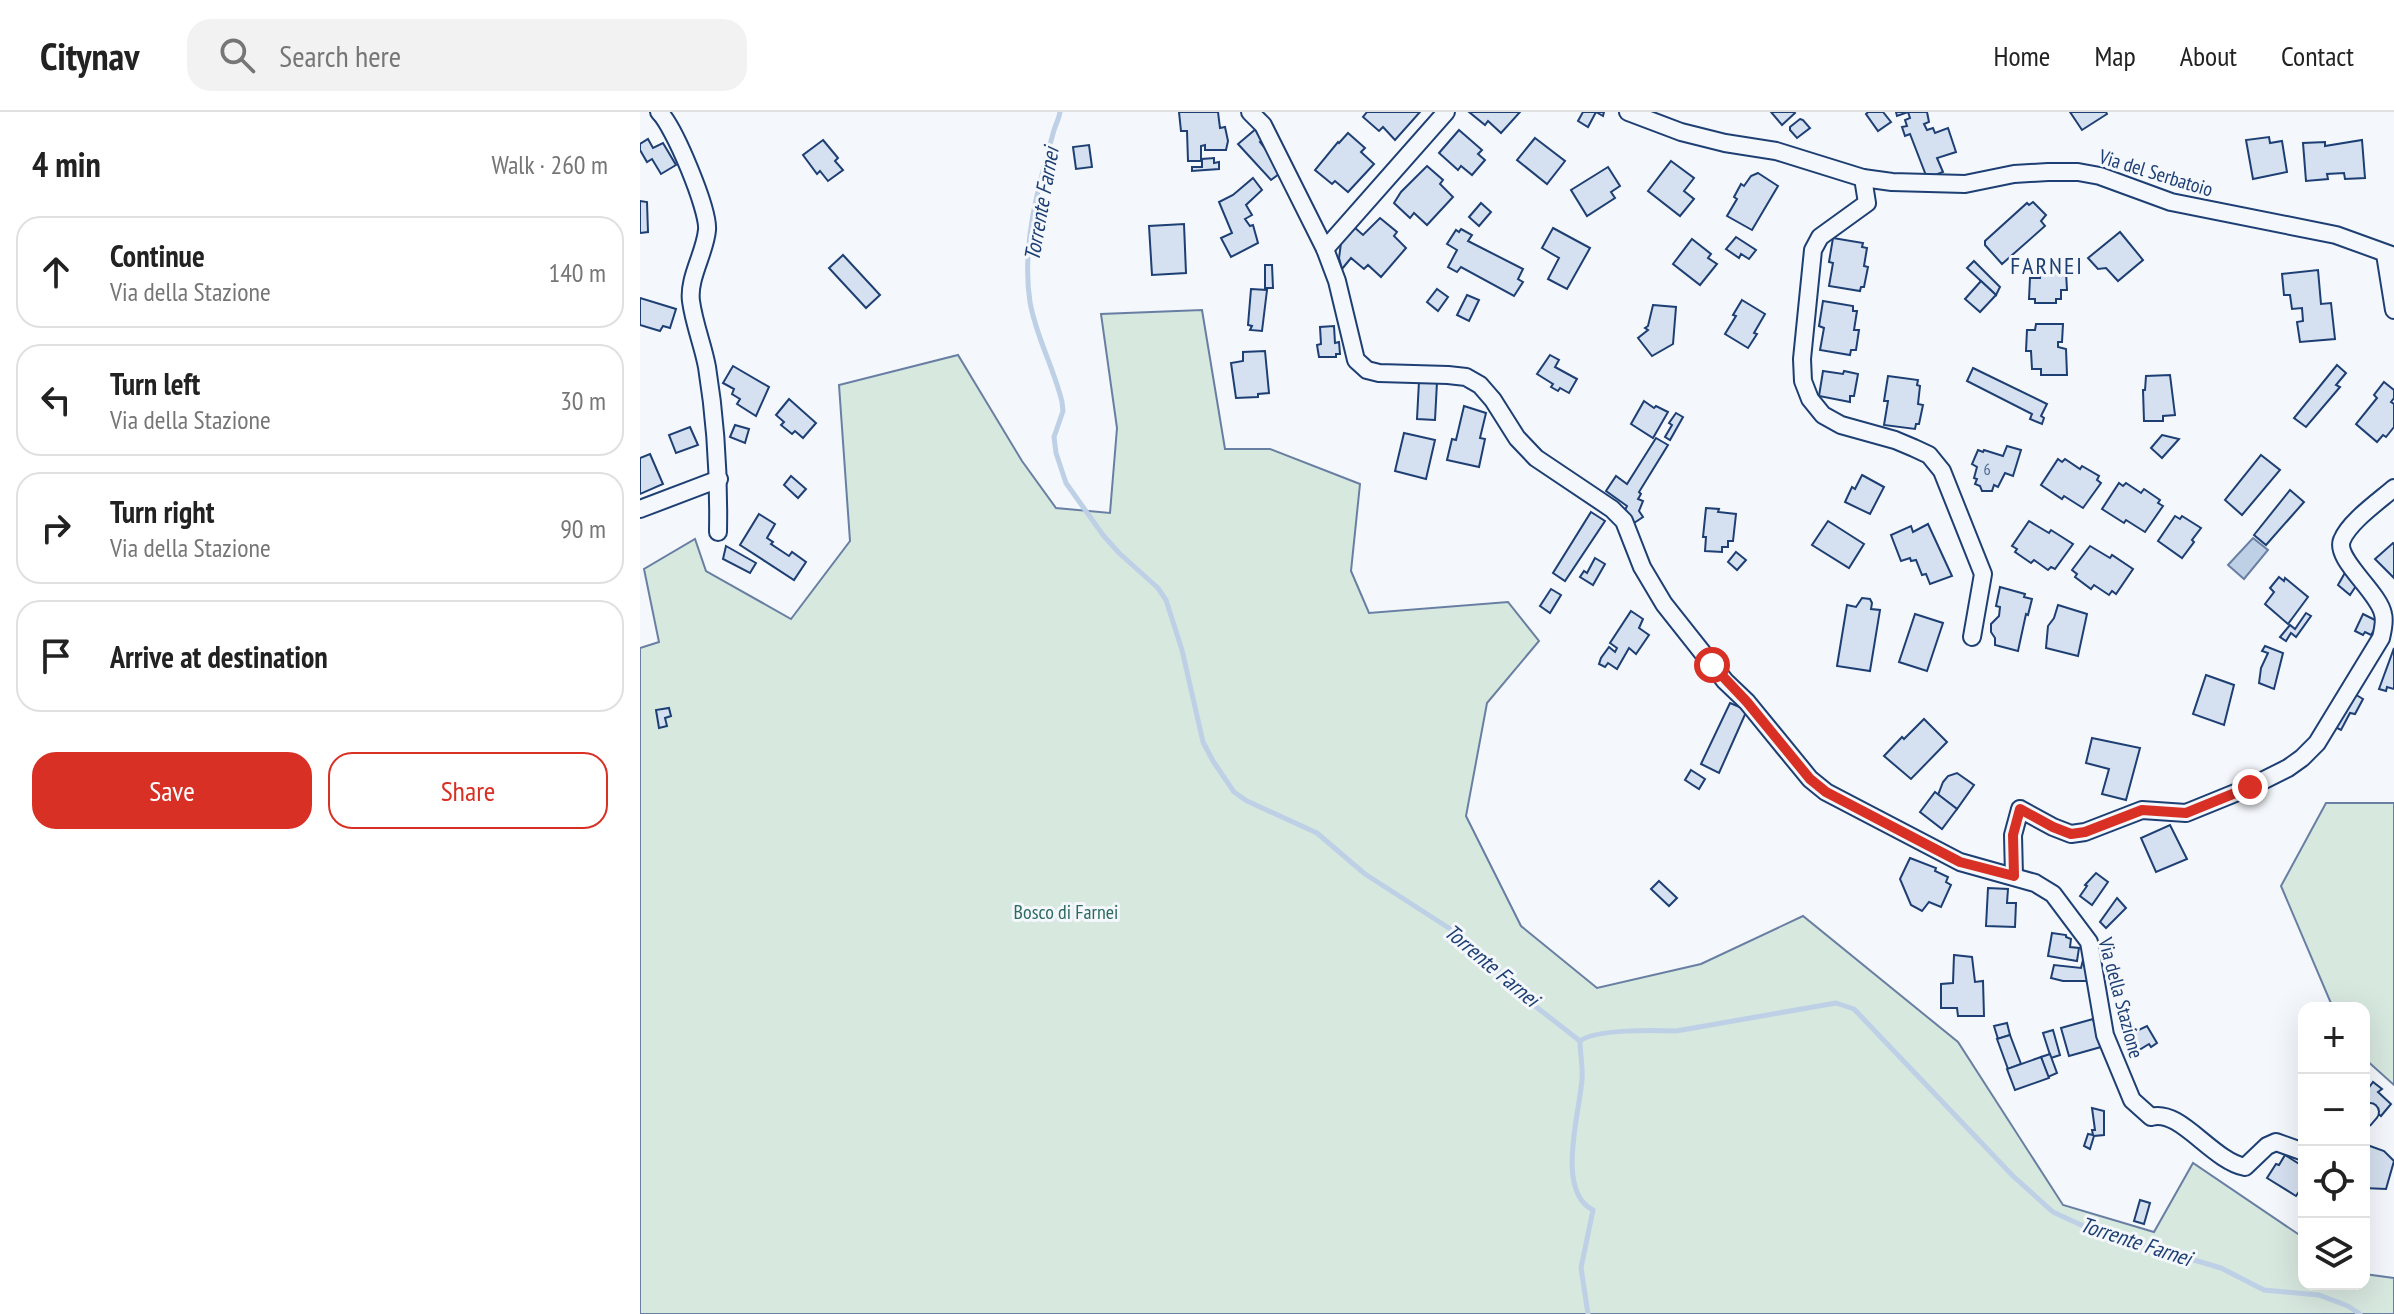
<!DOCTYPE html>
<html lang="en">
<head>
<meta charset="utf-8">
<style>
	:root { --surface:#fff; --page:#f2f2f2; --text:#222; --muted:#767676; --line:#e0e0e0; --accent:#d93025 }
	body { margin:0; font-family:"PT Sans Narrow",sans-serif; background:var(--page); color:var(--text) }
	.controls { position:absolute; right:24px; bottom:24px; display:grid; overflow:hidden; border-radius:16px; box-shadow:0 8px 32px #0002 }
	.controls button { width:72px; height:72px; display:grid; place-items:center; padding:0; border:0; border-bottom:2px solid var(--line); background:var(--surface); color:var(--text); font:40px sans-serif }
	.stop { position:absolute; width:24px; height:24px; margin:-18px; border:6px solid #d93025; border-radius:50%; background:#fff }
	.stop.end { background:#d93025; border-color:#fff; box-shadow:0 2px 8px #0008 }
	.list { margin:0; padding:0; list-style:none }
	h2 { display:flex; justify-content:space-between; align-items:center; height:104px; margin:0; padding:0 32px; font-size:34px }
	h2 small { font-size:26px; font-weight:400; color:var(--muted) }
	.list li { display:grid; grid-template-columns:52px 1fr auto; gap:24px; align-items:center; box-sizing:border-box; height:112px; margin:0 16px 16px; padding:0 16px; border:2px solid var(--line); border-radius:24px }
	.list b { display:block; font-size:30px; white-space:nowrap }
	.list p { margin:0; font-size:26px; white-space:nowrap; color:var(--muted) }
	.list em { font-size:26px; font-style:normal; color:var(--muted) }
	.actions { display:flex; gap:16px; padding:24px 32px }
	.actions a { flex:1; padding:18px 0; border:2px solid var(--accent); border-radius:24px; text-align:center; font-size:28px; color:var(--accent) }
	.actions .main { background:var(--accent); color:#fff }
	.icon { flex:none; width:44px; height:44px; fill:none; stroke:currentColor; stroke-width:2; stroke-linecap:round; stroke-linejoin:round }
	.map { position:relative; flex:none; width:1754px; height:1202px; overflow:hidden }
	header { display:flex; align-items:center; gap:48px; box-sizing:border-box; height:112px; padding:0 40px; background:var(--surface); border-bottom:2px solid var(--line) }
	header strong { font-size:38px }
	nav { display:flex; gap:44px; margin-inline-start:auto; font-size:28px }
	.search { width:560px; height:72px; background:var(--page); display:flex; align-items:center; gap:20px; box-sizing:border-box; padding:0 28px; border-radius:24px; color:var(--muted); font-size:30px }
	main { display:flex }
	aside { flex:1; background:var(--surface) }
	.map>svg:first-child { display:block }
	.green { fill:#d7e8df; stroke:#687fa3; stroke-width:2 }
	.water { fill:#bed0e5; stroke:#687fa3; stroke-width:2 }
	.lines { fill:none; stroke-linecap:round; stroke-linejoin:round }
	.stream { stroke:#bed0e5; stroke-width:5 }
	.building { fill:#d5e0f0; stroke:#1d3f73; stroke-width:2 }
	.minor-casing { stroke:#1d3f73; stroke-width:20 }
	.minor { stroke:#f4f7fb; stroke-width:16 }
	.route { stroke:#d93025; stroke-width:10 }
	.labels { text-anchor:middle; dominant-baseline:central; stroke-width:6; stroke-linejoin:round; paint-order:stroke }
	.number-label { font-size:16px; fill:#4b6792 }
	.street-label { font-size:20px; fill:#1d3f73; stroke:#f4f7fb }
	.park-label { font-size:20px; fill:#2c6c60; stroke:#f4f7fb }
	.water-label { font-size:22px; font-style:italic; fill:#1d3f73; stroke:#f4f7fb }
	.quarter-label { font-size:24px; letter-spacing:2px; fill:#1d3f73; stroke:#f4f7fb }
</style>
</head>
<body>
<header>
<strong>Citynav</strong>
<div class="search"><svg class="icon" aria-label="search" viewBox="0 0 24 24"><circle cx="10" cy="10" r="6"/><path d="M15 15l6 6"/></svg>Search here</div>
<nav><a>Home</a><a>Map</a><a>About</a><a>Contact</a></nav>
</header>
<main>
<aside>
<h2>4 min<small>Walk · 260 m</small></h2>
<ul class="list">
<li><svg class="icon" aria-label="ahead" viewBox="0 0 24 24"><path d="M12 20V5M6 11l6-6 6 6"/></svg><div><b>Continue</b><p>Via della Stazione</p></div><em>140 m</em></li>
<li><svg class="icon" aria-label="left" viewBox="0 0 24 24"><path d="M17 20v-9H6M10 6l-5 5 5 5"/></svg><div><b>Turn left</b><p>Via della Stazione</p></div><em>30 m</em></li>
<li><svg class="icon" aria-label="right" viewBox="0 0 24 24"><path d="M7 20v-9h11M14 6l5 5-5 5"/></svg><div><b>Turn right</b><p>Via della Stazione</p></div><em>90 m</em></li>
<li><svg class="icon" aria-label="arrive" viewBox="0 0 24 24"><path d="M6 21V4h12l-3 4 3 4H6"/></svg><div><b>Arrive at destination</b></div></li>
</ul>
<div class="actions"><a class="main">Save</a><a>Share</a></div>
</aside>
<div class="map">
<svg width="1754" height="1202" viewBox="0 0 1754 1202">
	<rect width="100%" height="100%" fill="#f4f7fb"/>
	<g class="green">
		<polygon points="562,198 585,337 630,337 720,372 711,459 729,501 868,490 899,529 847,591 826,704 881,814 957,876 1061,852 1163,804 1318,930 1423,1093 1514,1120 1553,1051 1664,1126 1664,1172 1724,1172 1724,1162 1754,1166 1754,1202 0,1202 0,536 19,530 4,457 55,427 66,459 151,507 210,429 199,273 318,243 382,349 416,396 470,401 477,316 461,202"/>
		<polygon points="1686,691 1754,691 1754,973 1724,946 1724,896 1693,896 1641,774"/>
	</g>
	<polygon class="water" points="1613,426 1628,438 1604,467 1588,453"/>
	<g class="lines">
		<g class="stream">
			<path d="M420,0c-1,6 -4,12 -6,18 -15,54 -33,115 -24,172 6,35 24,66 32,100l1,9 -9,26 2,16 10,30 37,52 16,18 39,35 8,12 16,50 21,92 10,19 21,31 13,9 70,32 48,41 104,67 66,65 45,35c15,-12 75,-11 96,-10l160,-28 18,6 159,167 40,36 39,18 129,38 43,22 55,5 29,11 12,8"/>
			<path d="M940,929c0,12 3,25 2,38 -2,33 -27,112 11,131l-12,58 7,46"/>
		</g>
	</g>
	<g class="building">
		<polygon points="539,0 578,0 580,16 585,15 588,29 586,38 565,38 565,33 561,34 561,49 548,49 547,19 541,19"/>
		<polygon points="727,0 780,0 755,28 743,15 739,19 723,5"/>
		<polygon points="829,0 880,0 861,21 848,9 845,13"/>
		<polygon points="943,0 964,0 963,4 956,0 948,15 938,9"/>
		<polygon points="1131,0 1154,0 1155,1 1142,13"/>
		<polygon points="1228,0 1243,0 1251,10 1238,19 1226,2"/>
		<polygon points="1256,0 1287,0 1289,10 1284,12 1287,18 1293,16 1295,21 1308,16 1316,40 1297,46 1303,60 1287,66 1270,22 1265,24 1262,15 1267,14 1265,8 1270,6 1268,0 1257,4"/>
		<polygon points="1430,0 1466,0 1467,2 1442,18"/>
		<polygon points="1160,7 1163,8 1170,16 1157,26 1150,18 1150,15"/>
		<polygon points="617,16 625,27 620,30 643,59 631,68 598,32"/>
		<polygon points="819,18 842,38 838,42 845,48 832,63 821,54 818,58 799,41"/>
		<polygon points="708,21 725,36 721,40 734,52 708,80 695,69 692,72 675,58 698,30 699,31"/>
		<polygon points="1629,25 1630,31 1642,29 1647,60 1613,67 1606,28"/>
		<polygon points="895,26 925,49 907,72 877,48"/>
		<polygon points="8,27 13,36 23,31 36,53 21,62 12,47 7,50 0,38 0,32"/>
		<polygon points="183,28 198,46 195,49 203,58 188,69 180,59 177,62 163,43"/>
		<polygon points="1722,28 1725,66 1705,67 1704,61 1687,62 1688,67 1666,69 1663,31 1685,30 1685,34"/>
		<polygon points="449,33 452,55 436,57 433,35"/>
		<polygon points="574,46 574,51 579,50 579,57 552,59 552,55 562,55 562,47"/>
		<polygon points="1031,49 1054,66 1044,79 1054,87 1040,104 1008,79"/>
		<polygon points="787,54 803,68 800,72 813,85 787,113 774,101 770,106 754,91 761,80"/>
		<polygon points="968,55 980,74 971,80 975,86 947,104 931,78"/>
		<polygon points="1118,61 1138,74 1112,118 1087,104 1097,87 1094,85 1101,72 1104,74 1111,64"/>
		<polygon points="613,66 622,78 606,93 612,103 605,107 610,114 613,113 618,131 591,145 581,126 592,121 579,90 593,83"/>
		<polygon points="0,89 7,90 8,120 0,121"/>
		<polygon points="1393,90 1406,103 1401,109 1405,114 1362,152 1345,133 1345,129 1387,91 1389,93"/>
		<polygon points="841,91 851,100 839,114 829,105"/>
		<polygon points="740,106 757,120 754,124 766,136 741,165 728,153 724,157 711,146 702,157 699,146 701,131 714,115 723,123"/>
		<polygon points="544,112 546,161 512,163 509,114"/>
		<polygon points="913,116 950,136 927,177 908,167 919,146 902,136"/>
		<polygon points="821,117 832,123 828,129 883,157 878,167 883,170 874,184 821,155 817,160 808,155 817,138 807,132 816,118 819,120"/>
		<polygon points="1480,120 1503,148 1478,169 1466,156 1458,157 1448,146"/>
		<polygon points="1096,125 1116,138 1109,147 1101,142 1099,146 1086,137"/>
		<polygon points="1193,126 1223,131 1222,135 1227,136 1224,154 1228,155 1224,175 1221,175 1220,179 1189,174 1193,151 1189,150"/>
		<polygon points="1052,127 1071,142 1068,146 1077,152 1060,173 1033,152"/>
		<polygon points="203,143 240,183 226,196 189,156"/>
		<polygon points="1334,149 1360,175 1356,183 1327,156"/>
		<polygon points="625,153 632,153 633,176 625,176"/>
		<polygon points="1678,158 1681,192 1691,191 1695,227 1660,230 1657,210 1663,209 1662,196 1652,197 1650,183 1644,183 1642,162"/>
		<polygon points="1400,160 1426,160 1427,178 1421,178 1421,187 1416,187 1416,191 1395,191 1395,187 1389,187 1390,166 1400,166"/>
		<polygon points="1341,169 1356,183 1340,200 1325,187"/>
		<polygon points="611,177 627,178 622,219 610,218 612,214 608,213"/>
		<polygon points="797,177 808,185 798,199 787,190"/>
		<polygon points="827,183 839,188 829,209 817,203"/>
		<polygon points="0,186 36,197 30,216 23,214 20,219 0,213"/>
		<polygon points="1102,188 1125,202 1114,221 1117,222 1108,236 1085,222 1096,204 1093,203"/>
		<polygon points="1183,189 1213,194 1213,199 1217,199 1214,218 1219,218 1216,238 1211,238 1210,243 1180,238 1184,216 1179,214"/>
		<polygon points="1013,193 1036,195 1033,232 1012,244 998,226 1008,218 1005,216 1008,214"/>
		<polygon points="1396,212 1423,212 1422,230 1418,230 1418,235 1426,237 1427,263 1401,263 1401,257 1392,257 1391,239 1386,239 1387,218 1395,218"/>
		<polygon points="694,214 695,231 699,230 700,242 696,242 696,245 679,245 677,233 681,232 680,215"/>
		<polygon points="625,239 629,281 618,282 618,285 596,286 591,251 603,249 603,240"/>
		<polygon points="910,243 919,248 915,255 937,267 929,281 920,276 918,279 911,275 913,272 897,262"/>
		<polygon points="1697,253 1706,261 1696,273 1700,275 1666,315 1654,306"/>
		<polygon points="93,254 129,275 116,304 97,292 100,287 92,282 94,277 83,271"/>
		<polygon points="1333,256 1407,292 1401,304 1404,306 1402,312 1390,307 1392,302 1327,269"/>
		<polygon points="1183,259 1203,262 1204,259 1218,262 1214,284 1210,284 1210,290 1179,284"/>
		<polygon points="1530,263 1535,303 1523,304 1523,309 1504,309 1503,278 1505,278 1506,264"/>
		<polygon points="1248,264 1278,268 1277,273 1280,274 1278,292 1283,293 1279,312 1276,312 1275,317 1244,313 1248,289 1244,289"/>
		<polygon points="779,269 797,270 795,308 777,307"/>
		<polygon points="1744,270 1754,278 1754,286 1751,290 1754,292 1754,315 1746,325 1743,323 1737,330 1716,312 1737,286 1734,283"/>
		<polygon points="149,287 176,311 163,326 155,319 152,322 141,313 144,310 136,303"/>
		<polygon points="1004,289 1014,296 1016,294 1028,300 1013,326 991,312"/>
		<polygon points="824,294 846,301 840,326 845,327 839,355 807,348 812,327 816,328"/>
		<polygon points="1036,301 1043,305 1030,328 1025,325 1032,313 1029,311"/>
		<polygon points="95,313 109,317 105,331 90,325"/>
		<polygon points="50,315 58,333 36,341 29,323"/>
		<polygon points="764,321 795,328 786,367 755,359"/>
		<polygon points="1522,323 1539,327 1522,346 1511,336"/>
		<polygon points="1016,326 1028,333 999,380 1001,382 998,387 1003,389 999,399 1003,405 994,411 984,400 987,394 966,379 976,364 987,372"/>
		<polygon points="1367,334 1381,338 1373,364 1365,361 1358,375 1354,373 1352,379 1342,379 1340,374 1335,372 1337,367 1334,366 1337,355 1332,352 1338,338 1343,340 1344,338 1363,344"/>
		<polygon points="10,342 23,372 0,382 0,346"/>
		<polygon points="1621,343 1640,358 1602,403 1585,388"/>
		<polygon points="1418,347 1422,350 1425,347 1440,357 1442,354 1459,364 1457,368 1461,371 1443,396 1424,384 1422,387 1401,373"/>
		<polygon points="1222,363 1244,375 1230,402 1205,390 1212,375 1215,377"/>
		<polygon points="151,364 166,377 158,386 144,373"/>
		<polygon points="1479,371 1483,374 1486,371 1501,381 1504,377 1520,388 1518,391 1523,394 1505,420 1486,408 1484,411 1462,397"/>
		<polygon points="1650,378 1664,390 1626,433 1614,423"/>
		<polygon points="1066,396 1079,397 1078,400 1096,402 1093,429 1088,429 1088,435 1082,435 1082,440 1065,439 1066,425 1063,425"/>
		<polygon points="951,400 965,409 925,469 913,461"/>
		<polygon points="119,402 135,412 127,426 133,430 131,432 149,444 152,440 166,450 154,468 100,433"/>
		<polygon points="1535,404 1540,407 1542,404 1561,416 1552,428 1554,430 1542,446 1518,429"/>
		<polygon points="1188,409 1224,432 1209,456 1172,433"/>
		<polygon points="1389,409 1409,421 1411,418 1433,432 1415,457 1411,455 1408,458 1394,448 1391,451 1375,440 1377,437 1372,434"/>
		<polygon points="1288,412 1312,464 1290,472 1286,462 1282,463 1276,448 1271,449 1270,446 1261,449 1251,423 1271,414 1273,420"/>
		<polygon points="1753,431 1754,432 1754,466 1735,447"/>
		<polygon points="86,434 116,451 110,461 83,447"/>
		<polygon points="1450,434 1470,446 1472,443 1493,457 1476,482 1472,479 1469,483 1454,473 1451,477 1435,465 1437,462 1432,458"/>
		<polygon points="1096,440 1106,448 1097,458 1088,450"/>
		<polygon points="955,446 965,452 953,473 940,465 944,459 947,461"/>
		<polygon points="1706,459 1718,471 1710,483 1698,473"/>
		<polygon points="1639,465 1644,469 1645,466 1668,485 1648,512 1625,492 1634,480 1630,476"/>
		<polygon points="1360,475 1385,482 1384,485 1392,487 1388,503 1386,502 1378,539 1355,533 1355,526 1351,520 1351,512 1359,504 1360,495 1356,494"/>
		<polygon points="911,477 921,483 910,501 900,494"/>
		<polygon points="1222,486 1230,487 1232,491 1231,497 1240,498 1230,559 1197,554 1207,493 1216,495"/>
		<polygon points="1418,493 1447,502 1438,544 1406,536 1408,514 1414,506"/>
		<polygon points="991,499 1003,507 999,516 1009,523 996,542 989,536 977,557 968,551 965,555 959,552 961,546 969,535 975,540 977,536 970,531"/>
		<polygon points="1666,501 1671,504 1656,525 1651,521 1646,529 1640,525 1650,513 1655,517"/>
		<polygon points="1275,502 1303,511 1287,559 1259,550"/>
		<polygon points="1723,502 1739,510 1731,523 1725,520 1723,523 1715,519"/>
		<polygon points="1625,534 1643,541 1634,577 1619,571 1621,556 1628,541 1622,539"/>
		<polygon points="1754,536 1754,577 1747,575 1746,579 1739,577"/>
		<polygon points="1566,563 1594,573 1584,613 1553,602"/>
		<polygon points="1713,581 1723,587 1715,602 1710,601 1701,618 1693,614"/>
		<polygon points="1090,591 1107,598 1079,661 1061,652"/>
		<polygon points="29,596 31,604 25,606 27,614 19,616 16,598"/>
		<polygon points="1284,607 1307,630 1271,667 1244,644 1262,625 1264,627"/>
		<polygon points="1452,626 1500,636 1486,688 1462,682 1469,657 1446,651"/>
		<polygon points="1051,658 1065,667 1059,677 1045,668"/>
		<polygon points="1317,661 1334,673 1317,697 1298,683 1303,670 1308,664"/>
		<polygon points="1295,680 1317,697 1302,717 1280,700"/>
		<polygon points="1530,713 1547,747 1516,760 1501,726"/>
		<polygon points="1270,746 1296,756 1295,759 1308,765 1306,770 1311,773 1301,795 1289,790 1282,799 1271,793 1260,767"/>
		<polygon points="1456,761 1468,770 1452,793 1440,784 1447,774 1445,773"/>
		<polygon points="1019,769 1037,786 1029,794 1011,777"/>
		<polygon points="1348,776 1368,777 1367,791 1376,791 1375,815 1346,814"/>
		<polygon points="1477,786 1486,796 1466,816 1460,810"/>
		<polygon points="1412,821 1426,823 1426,825 1431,827 1430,835 1439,836 1437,849 1408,844"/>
		<polygon points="1314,843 1332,845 1335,870 1343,869 1344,904 1318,904 1317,896 1301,896 1301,872 1313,871"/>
		<polygon points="1443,848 1448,849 1451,869 1423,869 1411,866 1414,853 1441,856"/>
		<polygon points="1453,907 1461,935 1429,944 1421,916"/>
		<polygon points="1367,911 1370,923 1358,927 1354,914"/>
		<polygon points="1507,914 1517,931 1511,935 1509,932 1499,938 1490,922"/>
		<polygon points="1413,918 1420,943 1411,946 1403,921"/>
		<polygon points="1370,923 1381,952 1368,957 1357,927"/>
		<polygon points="1410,942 1417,961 1408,965 1401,945"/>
		<polygon points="1401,945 1409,966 1375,978 1367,957"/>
		<polygon points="1724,969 1730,974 1733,970 1742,977 1738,980 1751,992 1741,1004 1724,991"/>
		<polygon points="1452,996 1464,999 1464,1023 1454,1024 1450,1037 1444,1034 1448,1022 1453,1023 1452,1018 1455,1018"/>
		<polygon points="1730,1034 1744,1039 1754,1049 1746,1077 1724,1076 1724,1041"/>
		<polygon points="1645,1043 1664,1055 1664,1072 1656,1084 1627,1066 1636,1052 1639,1053"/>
		<polygon points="1500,1088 1510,1091 1504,1112 1494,1109"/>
	</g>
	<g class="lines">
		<defs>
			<g id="minor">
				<path d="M19,0c15,14 50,98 48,118 -2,23 -19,48 -16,71 3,23 12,44 16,66 9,55 12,109 11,165"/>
				<path d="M610,0l13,13 62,124 12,32 19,79 11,10 12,3 69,2 18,2 14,8 13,15 24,38 19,20 76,51 12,12 18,46 22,37 61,77 22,21 63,77 16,13 134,70 75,21 18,11 36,48 16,93 27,65 19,17c29,-9 60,43 94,50l22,-21 9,-4 28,10"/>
				<polyline points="988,0 1041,20 1085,31 1136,39 1223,66 1252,70 1325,72 1374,62 1408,60 1438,60 1460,64 1531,90 1696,123 1754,144"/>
				<polyline points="1223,66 1227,91 1180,125 1173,138 1162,247 1163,269 1170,287 1183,303 1201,313 1255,328 1274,336 1289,343 1302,359 1343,462 1332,525"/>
				<polyline points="685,137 806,0"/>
				<polyline points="1745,142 1754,198"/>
				<polyline points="0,397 79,367"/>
				<path d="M1374,764l-1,-41 7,-26 33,18 18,7 14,-2 57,-22 44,3 64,-26 38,-19 14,-10 15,-15 64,-105c2,-8 4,-17 2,-24 -4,-22 -49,-55 -41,-74 7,-18 37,-39 52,-52"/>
				<polyline points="1724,1007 1730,1000"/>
			</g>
		</defs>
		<use href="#minor" class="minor-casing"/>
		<use href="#minor" class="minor"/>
	</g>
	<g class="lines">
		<polyline class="route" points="1072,553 1107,590 1170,667 1186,680 1320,750 1374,764 1373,723 1380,697 1413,715 1431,722 1445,720 1502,698 1546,701 1610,675"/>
	</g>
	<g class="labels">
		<g class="number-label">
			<text x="1347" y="357">6</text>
		</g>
		<g class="street-label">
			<text transform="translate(1516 61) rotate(17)">Via del Serbatoio</text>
			<text transform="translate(1481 886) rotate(75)">Via della Stazione</text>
		</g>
		<g class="park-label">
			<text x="426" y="800">Bosco di Farnei</text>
		</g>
		<g class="water-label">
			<text transform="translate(401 92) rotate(-80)">Torrente Farnei</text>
			<text transform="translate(852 853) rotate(40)">Torrente Farnei</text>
			<text transform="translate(1496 1129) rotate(18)">Torrente Farnei</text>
		</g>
		<g class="quarter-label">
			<text x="1407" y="153">FARNEI</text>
		</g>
	</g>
</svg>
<div class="controls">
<button>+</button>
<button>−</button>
<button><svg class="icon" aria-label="locate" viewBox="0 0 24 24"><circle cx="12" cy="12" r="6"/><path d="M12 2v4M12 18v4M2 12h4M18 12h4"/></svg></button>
<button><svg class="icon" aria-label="layers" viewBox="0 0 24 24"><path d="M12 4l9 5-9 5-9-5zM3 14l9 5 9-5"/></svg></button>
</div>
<div class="stop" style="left:1072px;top:553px"></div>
<div class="stop end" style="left:1610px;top:675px"></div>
</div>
</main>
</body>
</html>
